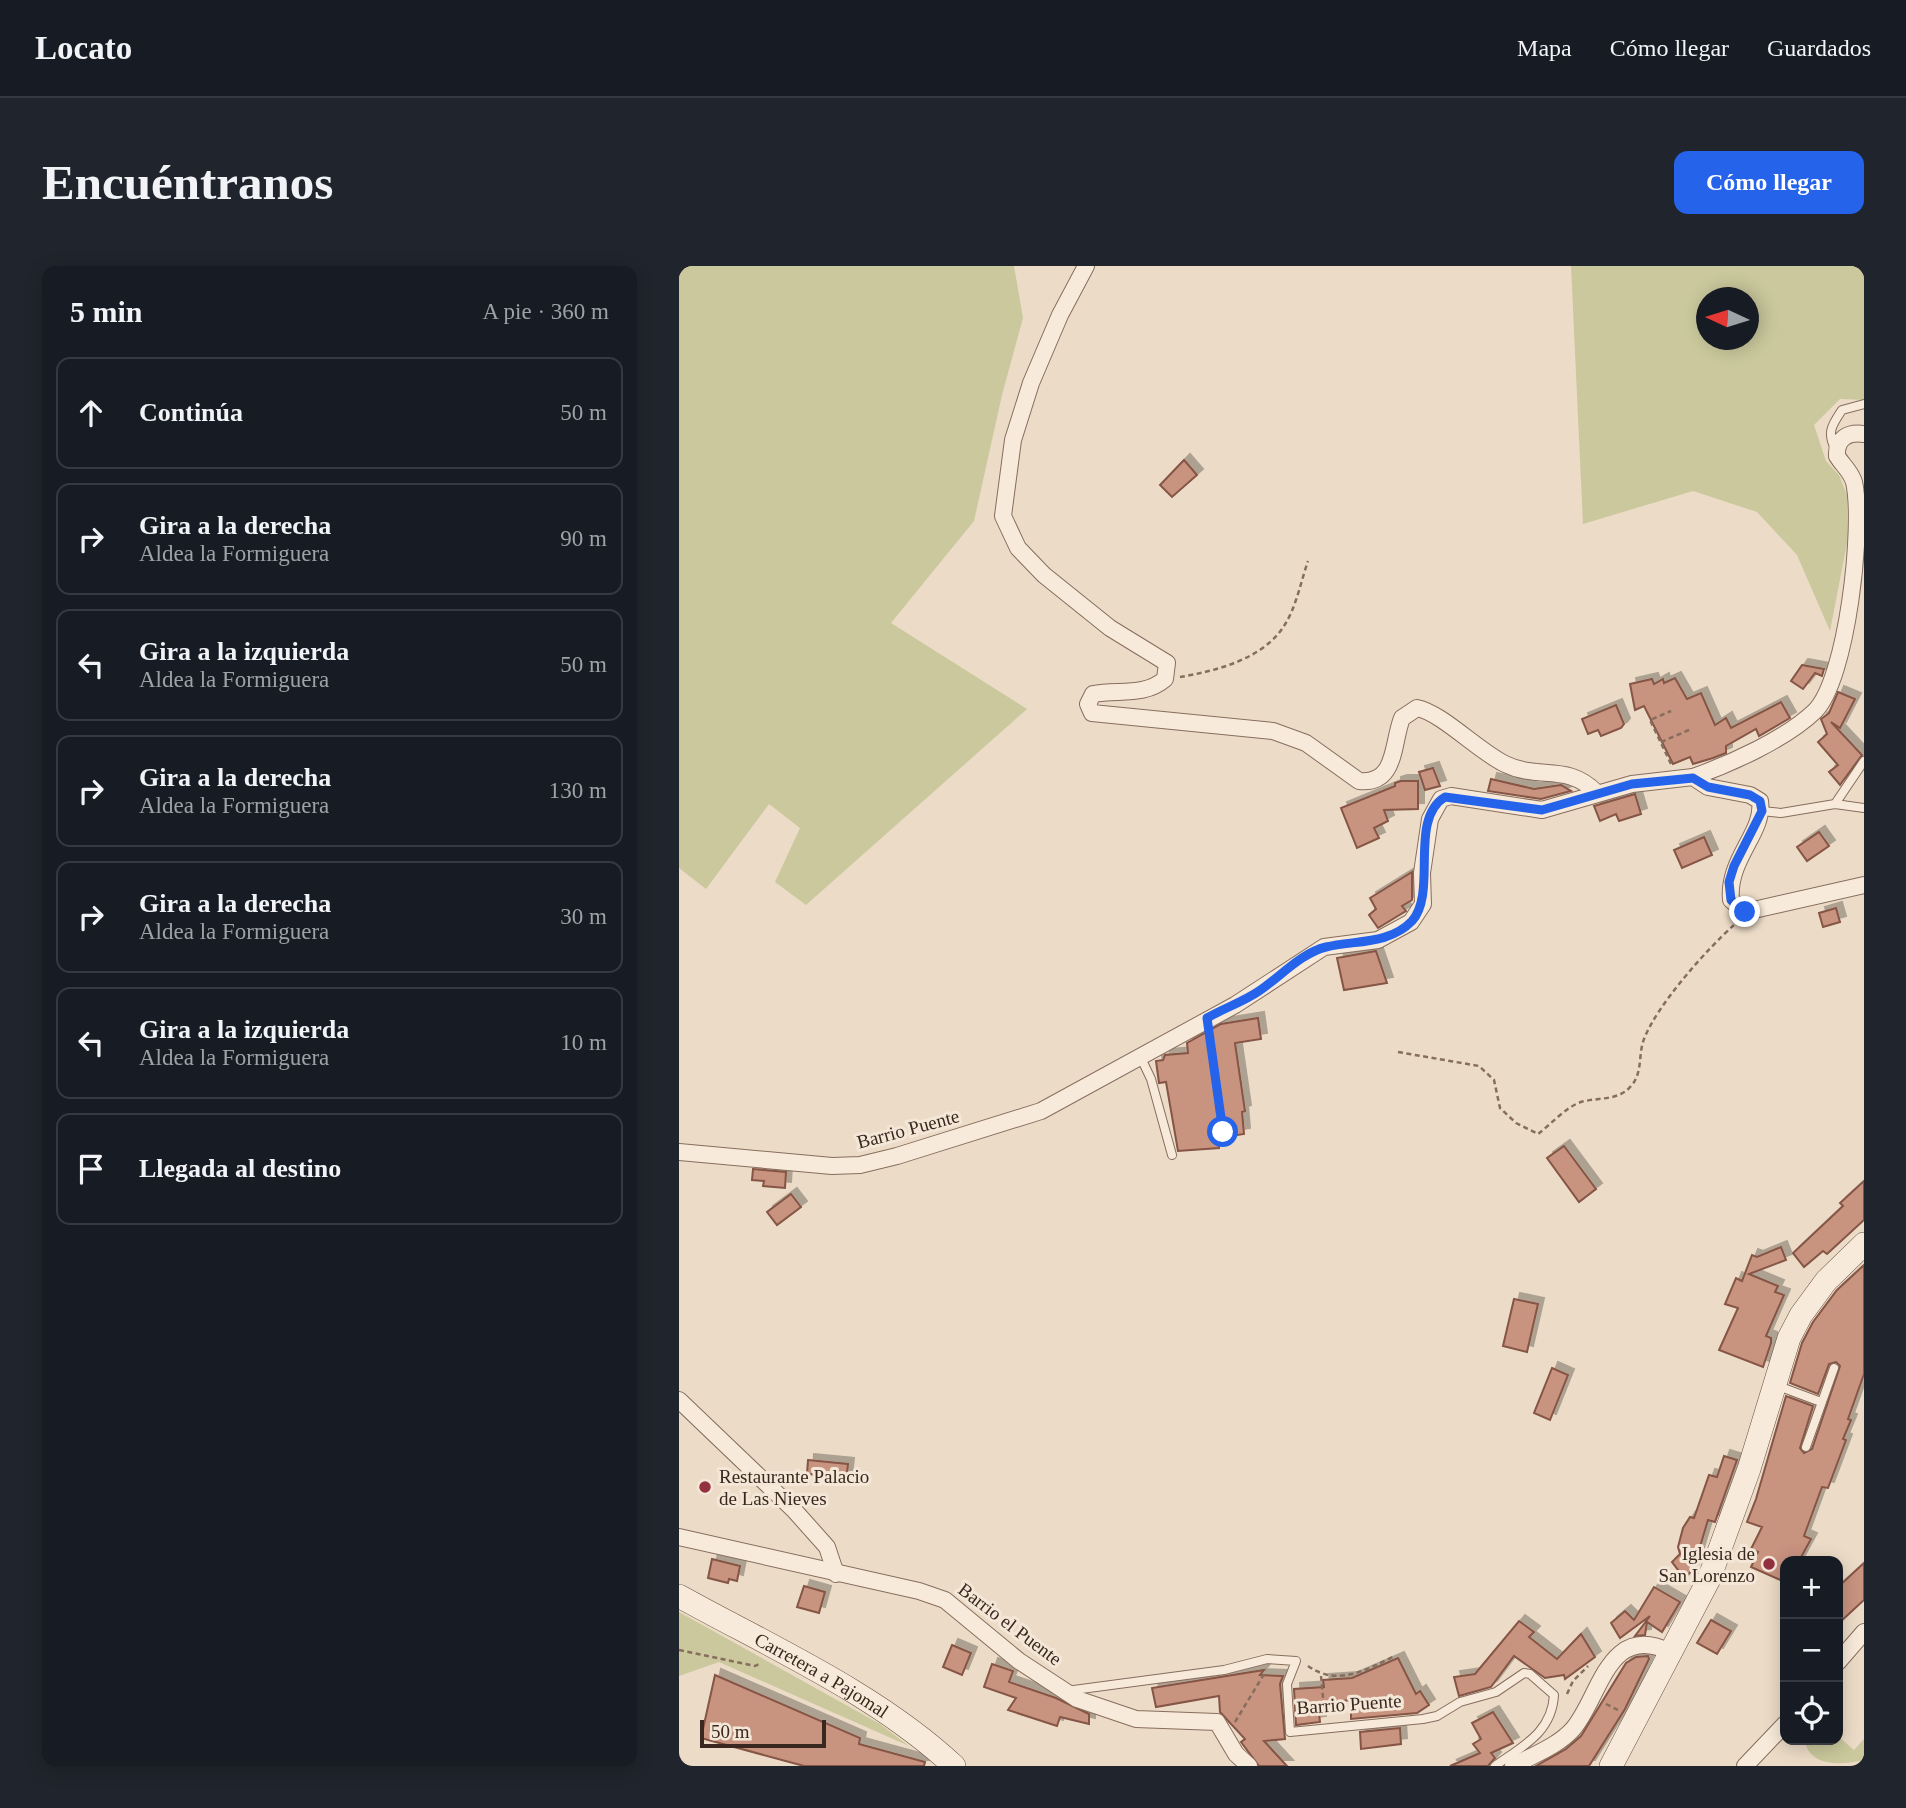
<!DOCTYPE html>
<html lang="es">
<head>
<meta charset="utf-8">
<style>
	:root { --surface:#171b24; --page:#20242c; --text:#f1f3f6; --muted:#9ea1a6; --line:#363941; --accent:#2563eb }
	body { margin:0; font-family:"Times New Roman",serif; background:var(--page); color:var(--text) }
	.controls { position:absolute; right:21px; bottom:21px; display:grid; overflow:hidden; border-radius:14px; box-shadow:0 4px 18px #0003 }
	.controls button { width:63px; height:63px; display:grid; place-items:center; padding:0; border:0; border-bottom:2px solid var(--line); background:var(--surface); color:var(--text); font:35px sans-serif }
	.compass { position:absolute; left:1017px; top:21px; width:63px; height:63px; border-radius:50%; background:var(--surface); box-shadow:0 4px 18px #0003; rotate:274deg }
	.scale { position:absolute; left:21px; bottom:18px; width:126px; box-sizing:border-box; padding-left:7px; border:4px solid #382820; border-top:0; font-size:19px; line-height:24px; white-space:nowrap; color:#382820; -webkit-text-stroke:5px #f4e7d7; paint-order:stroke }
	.stop { position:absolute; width:21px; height:21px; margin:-16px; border:5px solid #2563eb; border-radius:50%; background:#fff }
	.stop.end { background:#2563eb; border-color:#fff; box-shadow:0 2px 7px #0008 }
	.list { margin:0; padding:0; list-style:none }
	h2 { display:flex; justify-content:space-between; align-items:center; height:91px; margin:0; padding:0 28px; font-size:30px }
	h2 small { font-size:23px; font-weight:400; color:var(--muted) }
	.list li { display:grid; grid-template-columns:46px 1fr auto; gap:21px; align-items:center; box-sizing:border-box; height:112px; margin:0 14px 14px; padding:0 14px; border:2px solid var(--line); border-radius:14px }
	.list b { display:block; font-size:26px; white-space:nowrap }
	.list p { margin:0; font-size:23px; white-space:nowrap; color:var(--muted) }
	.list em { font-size:23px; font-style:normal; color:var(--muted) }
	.icon { flex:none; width:38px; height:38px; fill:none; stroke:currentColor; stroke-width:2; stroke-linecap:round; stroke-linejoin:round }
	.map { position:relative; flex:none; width:1185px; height:1500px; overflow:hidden; border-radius:14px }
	header { display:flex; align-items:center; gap:42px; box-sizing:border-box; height:98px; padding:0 35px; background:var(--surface); border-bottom:2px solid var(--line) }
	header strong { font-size:33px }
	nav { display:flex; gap:38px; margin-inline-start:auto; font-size:24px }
	.intro { display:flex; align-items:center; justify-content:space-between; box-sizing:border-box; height:168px; padding:0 42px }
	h1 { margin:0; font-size:49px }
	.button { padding:18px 32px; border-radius:14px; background:var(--accent); color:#fff; font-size:24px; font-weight:700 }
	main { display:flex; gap:42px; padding:0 42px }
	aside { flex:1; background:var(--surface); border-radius:14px; box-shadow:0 4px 18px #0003 }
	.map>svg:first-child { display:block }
	.green { fill:#cac89c; fill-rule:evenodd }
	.building { fill:#c8937f; stroke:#855445; stroke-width:2; filter:url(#shadow) }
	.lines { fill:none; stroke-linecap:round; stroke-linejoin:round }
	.lane-casing { stroke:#876d5d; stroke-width:10 }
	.street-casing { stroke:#876d5d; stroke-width:18 }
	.secondary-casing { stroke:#694f41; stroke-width:24 }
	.path { stroke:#876d5d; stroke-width:2.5; stroke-dasharray:5 3.5; stroke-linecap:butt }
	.lane { stroke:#f7eada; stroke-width:8 }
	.street { stroke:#f7eada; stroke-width:16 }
	.secondary { stroke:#f7eada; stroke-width:23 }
	.route { stroke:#2563eb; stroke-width:9 }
	.poi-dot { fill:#933140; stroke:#f4e7d7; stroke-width:2.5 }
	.labels { text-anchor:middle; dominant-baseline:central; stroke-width:6; stroke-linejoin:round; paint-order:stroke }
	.street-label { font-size:19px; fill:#382820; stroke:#f4e7d7 }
	.poi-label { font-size:19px; fill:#382820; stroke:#f4e7d7; text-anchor:start }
</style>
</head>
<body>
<header>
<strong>Locato</strong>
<nav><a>Mapa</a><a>Cómo llegar</a><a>Guardados</a></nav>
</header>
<div class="intro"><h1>Encuéntranos</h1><a class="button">Cómo llegar</a></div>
<main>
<aside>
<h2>5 min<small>A pie · 360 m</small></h2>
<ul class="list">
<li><svg class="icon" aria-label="ahead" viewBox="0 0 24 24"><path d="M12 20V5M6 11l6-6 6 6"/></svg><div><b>Continúa</b></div><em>50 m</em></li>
<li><svg class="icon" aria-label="right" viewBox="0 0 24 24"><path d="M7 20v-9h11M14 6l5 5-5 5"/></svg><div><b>Gira a la derecha</b><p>Aldea la Formiguera</p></div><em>90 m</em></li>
<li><svg class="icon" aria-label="left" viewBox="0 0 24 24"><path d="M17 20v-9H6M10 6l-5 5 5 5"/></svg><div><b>Gira a la izquierda</b><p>Aldea la Formiguera</p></div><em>50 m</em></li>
<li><svg class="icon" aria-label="right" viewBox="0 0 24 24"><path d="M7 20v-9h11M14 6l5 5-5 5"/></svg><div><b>Gira a la derecha</b><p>Aldea la Formiguera</p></div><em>130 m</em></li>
<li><svg class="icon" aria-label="right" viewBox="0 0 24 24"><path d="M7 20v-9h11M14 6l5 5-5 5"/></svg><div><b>Gira a la derecha</b><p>Aldea la Formiguera</p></div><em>30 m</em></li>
<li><svg class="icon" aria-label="left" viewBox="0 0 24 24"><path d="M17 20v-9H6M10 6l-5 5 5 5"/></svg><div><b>Gira a la izquierda</b><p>Aldea la Formiguera</p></div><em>10 m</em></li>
<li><svg class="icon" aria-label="arrive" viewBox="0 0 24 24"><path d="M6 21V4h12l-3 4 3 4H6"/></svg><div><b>Llegada al destino</b></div></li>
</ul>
</aside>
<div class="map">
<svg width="1185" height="1500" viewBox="0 0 1185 1500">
	<defs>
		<filter id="shadow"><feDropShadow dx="6" dy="-6" stdDeviation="0" flood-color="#0004"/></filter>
	</defs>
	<rect width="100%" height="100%" fill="#ecdcc7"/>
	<g class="green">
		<polygon points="0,0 335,0 344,52 323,129 295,255 212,357 348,443 127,639 96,616 121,562 90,538 27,623 0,602"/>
		<path d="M892,0h293v134l-24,-1 -26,26 12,36 13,14 8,20 1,43 -18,93 -33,-76 -40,-43 -64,-21 -110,33zM1028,32h42v42h-42z"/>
		<polygon points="0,1346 201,1458 230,1480 40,1396 0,1410"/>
		<path d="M1159,1470l16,14 10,-11v21c-24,6 -56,6 -59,-20h33z"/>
	</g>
	<g class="building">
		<polygon points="505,194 518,209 493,231 481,219"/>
		<polygon points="1123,399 1145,403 1143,410 1136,407 1124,423 1112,415"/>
		<polygon points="996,412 1008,433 1022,427 1036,459 1047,452 1052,462 1102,436 1111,452 1080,470 1077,463 1047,480 1047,487 1034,492 1014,498 1011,491 994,498 965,440 956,444 951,418 973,413 975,418 984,413 985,417"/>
		<polygon points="1159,426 1176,433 1161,462 1152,456 1183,489 1161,519 1150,506 1159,499 1139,476 1148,468 1142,453 1150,447"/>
		<polygon points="937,439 945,458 942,462 922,470 919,464 909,468 903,453"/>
		<polygon points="754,502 761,520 746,524 740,506"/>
		<polygon points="812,513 855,523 882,519 892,525 862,533 809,525"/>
		<polygon points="722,515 739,515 739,543 705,544 709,555 695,562 700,572 678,582 662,542 716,520 716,517"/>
		<polygon points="956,528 962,548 940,555 937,548 921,555 915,540"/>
		<polygon points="1140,566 1150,580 1128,595 1118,581"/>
		<polygon points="1025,571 1033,589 1003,602 995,584"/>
		<polygon points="733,606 733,634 723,640 727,645 699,662 690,649 697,643 691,632"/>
		<polygon points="1157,642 1161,656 1144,661 1140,647"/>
		<polygon points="697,685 708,717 665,724 658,692"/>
		<polygon points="579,752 582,773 556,777 566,845 563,846 565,868 539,872 540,882 499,885 487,816 480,817 477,795 484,794 486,789 509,787 508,777 542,758"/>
		<polygon points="885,880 917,923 900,936 868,892"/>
		<polygon points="74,903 107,906 106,922 84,920 85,915 73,914"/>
		<polygon points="1185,915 1185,954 1148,988 1144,985 1125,1001 1114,987 1164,940 1161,937"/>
		<polygon points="112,928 122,941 98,959 88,946"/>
		<polygon points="1102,981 1107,994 1070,1008 1099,1020 1096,1026 1105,1029 1087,1070 1092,1072 1092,1077 1084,1101 1040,1084 1059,1042 1046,1038 1057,1012 1063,1015 1073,989 1078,991"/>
		<polygon points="1185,999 1185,1108 1169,1153 1172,1154 1164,1173 1167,1174 1149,1222 1143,1221 1125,1270 1132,1273 1120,1295 1106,1295 1106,1316 1072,1301 1079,1286 1072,1283 1083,1261 1068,1256 1077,1233 1107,1130 1134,1140 1121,1182 1125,1187 1133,1183 1161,1100 1157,1096 1150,1098 1139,1128 1111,1117 1123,1077 1134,1056 1158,1024"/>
		<polygon points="835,1033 859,1038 848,1086 824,1080"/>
		<polygon points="873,1102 889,1109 871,1154 855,1147"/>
		<polygon points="1045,1190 1058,1194 1036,1256 1029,1254 1015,1301 1006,1313 993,1296 1001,1288 999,1281 1004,1262 1011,1251 1015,1252 1030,1209 1038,1211"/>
		<polygon points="129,1194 169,1198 167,1216 151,1215 151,1210 128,1208"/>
		<polygon points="33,1293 61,1300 58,1315 50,1313 49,1317 29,1312"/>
		<polygon points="1185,1297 1185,1334 1159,1358 1159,1321"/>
		<polygon points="125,1320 146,1326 140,1347 118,1341"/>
		<polygon points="975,1321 1001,1336 983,1366 968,1356 966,1369 956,1370 971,1350 941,1372 932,1357 946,1345 955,1354"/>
		<polygon points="1032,1354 1052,1365 1038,1388 1018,1377"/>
		<polygon points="840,1355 855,1366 850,1371 878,1393 902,1368 916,1391 886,1413 885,1409 866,1412 835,1390 812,1421 780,1430 775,1411 796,1408"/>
		<polygon points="273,1379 292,1387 283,1409 264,1401"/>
		<polygon points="969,1390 970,1393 946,1443 910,1500 857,1500 887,1483 902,1470 947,1397 957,1391"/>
		<polygon points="719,1392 737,1428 741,1425 750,1439 738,1447 672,1453 672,1434 639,1438 641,1456 617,1459 615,1423 645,1421 644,1414 673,1412"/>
		<polygon points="313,1398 334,1405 330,1416 377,1432 410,1448 410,1458 381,1451 378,1460 329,1444 337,1432 305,1421"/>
		<polygon points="585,1404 581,1409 604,1410 601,1418 606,1473 585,1475 608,1500 580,1500 562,1476 566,1473 541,1446 540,1430 477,1441 473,1422"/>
		<polygon points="36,1409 181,1472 180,1478 246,1496 245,1500 125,1500 22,1472"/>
		<polygon points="814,1446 834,1477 812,1487 816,1492 809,1500 771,1500 801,1487 794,1478 802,1473 793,1457"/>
		<polygon points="721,1462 722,1478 682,1483 681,1466"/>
	</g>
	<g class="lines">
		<defs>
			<g id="lane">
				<path d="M1157,184c-10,-17 -4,-25 6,-40l22,-6"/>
				<polyline points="1156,538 1185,495"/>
				<polyline points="1083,545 1102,547 1156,538 1185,542"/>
				<polyline points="461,790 472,813 493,889"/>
				<polyline points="1099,1120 1142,1136"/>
				<polyline points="1127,1181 1155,1102"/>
				<path d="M387,1425l158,-21 43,-11 29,2 -9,23 3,48 133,-13 14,-3 23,-14 36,-10 28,-19 6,1 24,21c-2,37 -31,51 -59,71"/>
			</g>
			<g id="street">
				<path d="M407,0l-26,49 -29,68 -18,57 -10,76 15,32 26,27 66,53 57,35 -2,16c-21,18 -47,10 -72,15l-5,10 4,9 181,18 33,12 53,38c38,4 33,-38 43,-63l15,-10c25,5 61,43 88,56 35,17 61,-2 92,29"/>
				<path d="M1014,511c37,-13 93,-38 122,-66 32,-32 49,-185 39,-229 -4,-12 -11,-16 -17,-26 -1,-18 11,-24 27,-22"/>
				<path d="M0,886l153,14 28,-1 37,-9 144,-45 194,-106 89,-58 54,-7 33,-18 12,-18 -1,-31 8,-54 11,-20 10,-3 91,14 90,-26 61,-7 15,10 42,8 10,6c5,31 -33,58 -29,99l14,12 119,-27"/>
				<polyline points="0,1134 115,1244 148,1281 157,1308"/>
				<polyline points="0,1271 240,1325 266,1334 340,1395 398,1433 457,1453 538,1456 557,1488 570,1500"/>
				<polyline points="1159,1396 1185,1366"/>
				<path d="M834,1500c20,-11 45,-20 60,-37 27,-31 35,-108 97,-77"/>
				<polyline points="1066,1500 1106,1458"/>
			</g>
			<g id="secondary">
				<path id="s1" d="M0,1330c92,51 198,98 275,170"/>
				<polyline points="932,1500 1030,1313 1070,1203 1110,1072 1122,1049 1147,1015 1185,978"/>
			</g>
		</defs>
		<use href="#lane" class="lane-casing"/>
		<use href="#street" class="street-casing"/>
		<use href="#secondary" class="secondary-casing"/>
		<g class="path">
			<path d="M501,411c36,-6 83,-18 104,-51 12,-18 17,-45 24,-65"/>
			<polyline points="982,476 1010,464"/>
			<polyline points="992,498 971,454 992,445"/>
			<polyline points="532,772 544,866"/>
			<path d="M719,786l81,14 15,14 6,28 16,15 22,11c12,-9 28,-27 43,-32 18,-5 38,-1 50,-16 12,-13 7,-32 13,-47 13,-34 63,-90 90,-114"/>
			<polyline points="0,1384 76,1400 82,1397"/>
			<path d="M629,1400c30,21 57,4 87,-10"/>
			<polyline points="642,1410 646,1452"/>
			<polyline points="888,1428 894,1415 909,1400"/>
			<polyline points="927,1438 939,1444"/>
			<polyline points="556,1456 587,1405"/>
		</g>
		<use href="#lane" class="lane"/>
		<use href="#street" class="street"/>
		<use href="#secondary" class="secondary"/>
	</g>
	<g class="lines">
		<path class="route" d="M544,866l-16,-114c17,-10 36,-16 52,-27 21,-14 42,-38 67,-44 29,-7 63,-2 86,-26 26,-29 -4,-102 33,-124l97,13 90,-26 61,-6 15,9 42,8 10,6 2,10 -28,55 -5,16 2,18 14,12"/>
	</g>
	<g class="poi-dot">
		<circle cx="26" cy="1221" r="7"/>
		<circle cx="1090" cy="1298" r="7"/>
	</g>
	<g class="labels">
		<g class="street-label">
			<text transform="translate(229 863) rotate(-15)">Barrio Puente</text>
			<text transform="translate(331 1358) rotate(37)">Barrio el Puente</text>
			<text stroke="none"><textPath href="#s1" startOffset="163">Carretera a Pajomal</textPath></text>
			<text transform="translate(670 1438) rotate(-4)">Barrio Puente</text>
		</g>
		<g class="poi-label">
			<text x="40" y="1210">Restaurante Palacio<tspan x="40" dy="22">de Las Nieves</tspan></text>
			<text x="1076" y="1287" text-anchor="end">Iglesia de<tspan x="1076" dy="22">San Lorenzo</tspan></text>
		</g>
	</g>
</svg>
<div class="controls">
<button>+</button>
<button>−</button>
<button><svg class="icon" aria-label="locate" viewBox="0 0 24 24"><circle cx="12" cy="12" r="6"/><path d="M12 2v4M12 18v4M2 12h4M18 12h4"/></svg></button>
</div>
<svg class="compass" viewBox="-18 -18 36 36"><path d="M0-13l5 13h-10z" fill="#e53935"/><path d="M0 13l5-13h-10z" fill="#9ea1a6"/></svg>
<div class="scale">50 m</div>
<div class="stop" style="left:544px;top:866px"></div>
<div class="stop end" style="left:1066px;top:646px"></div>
</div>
</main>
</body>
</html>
